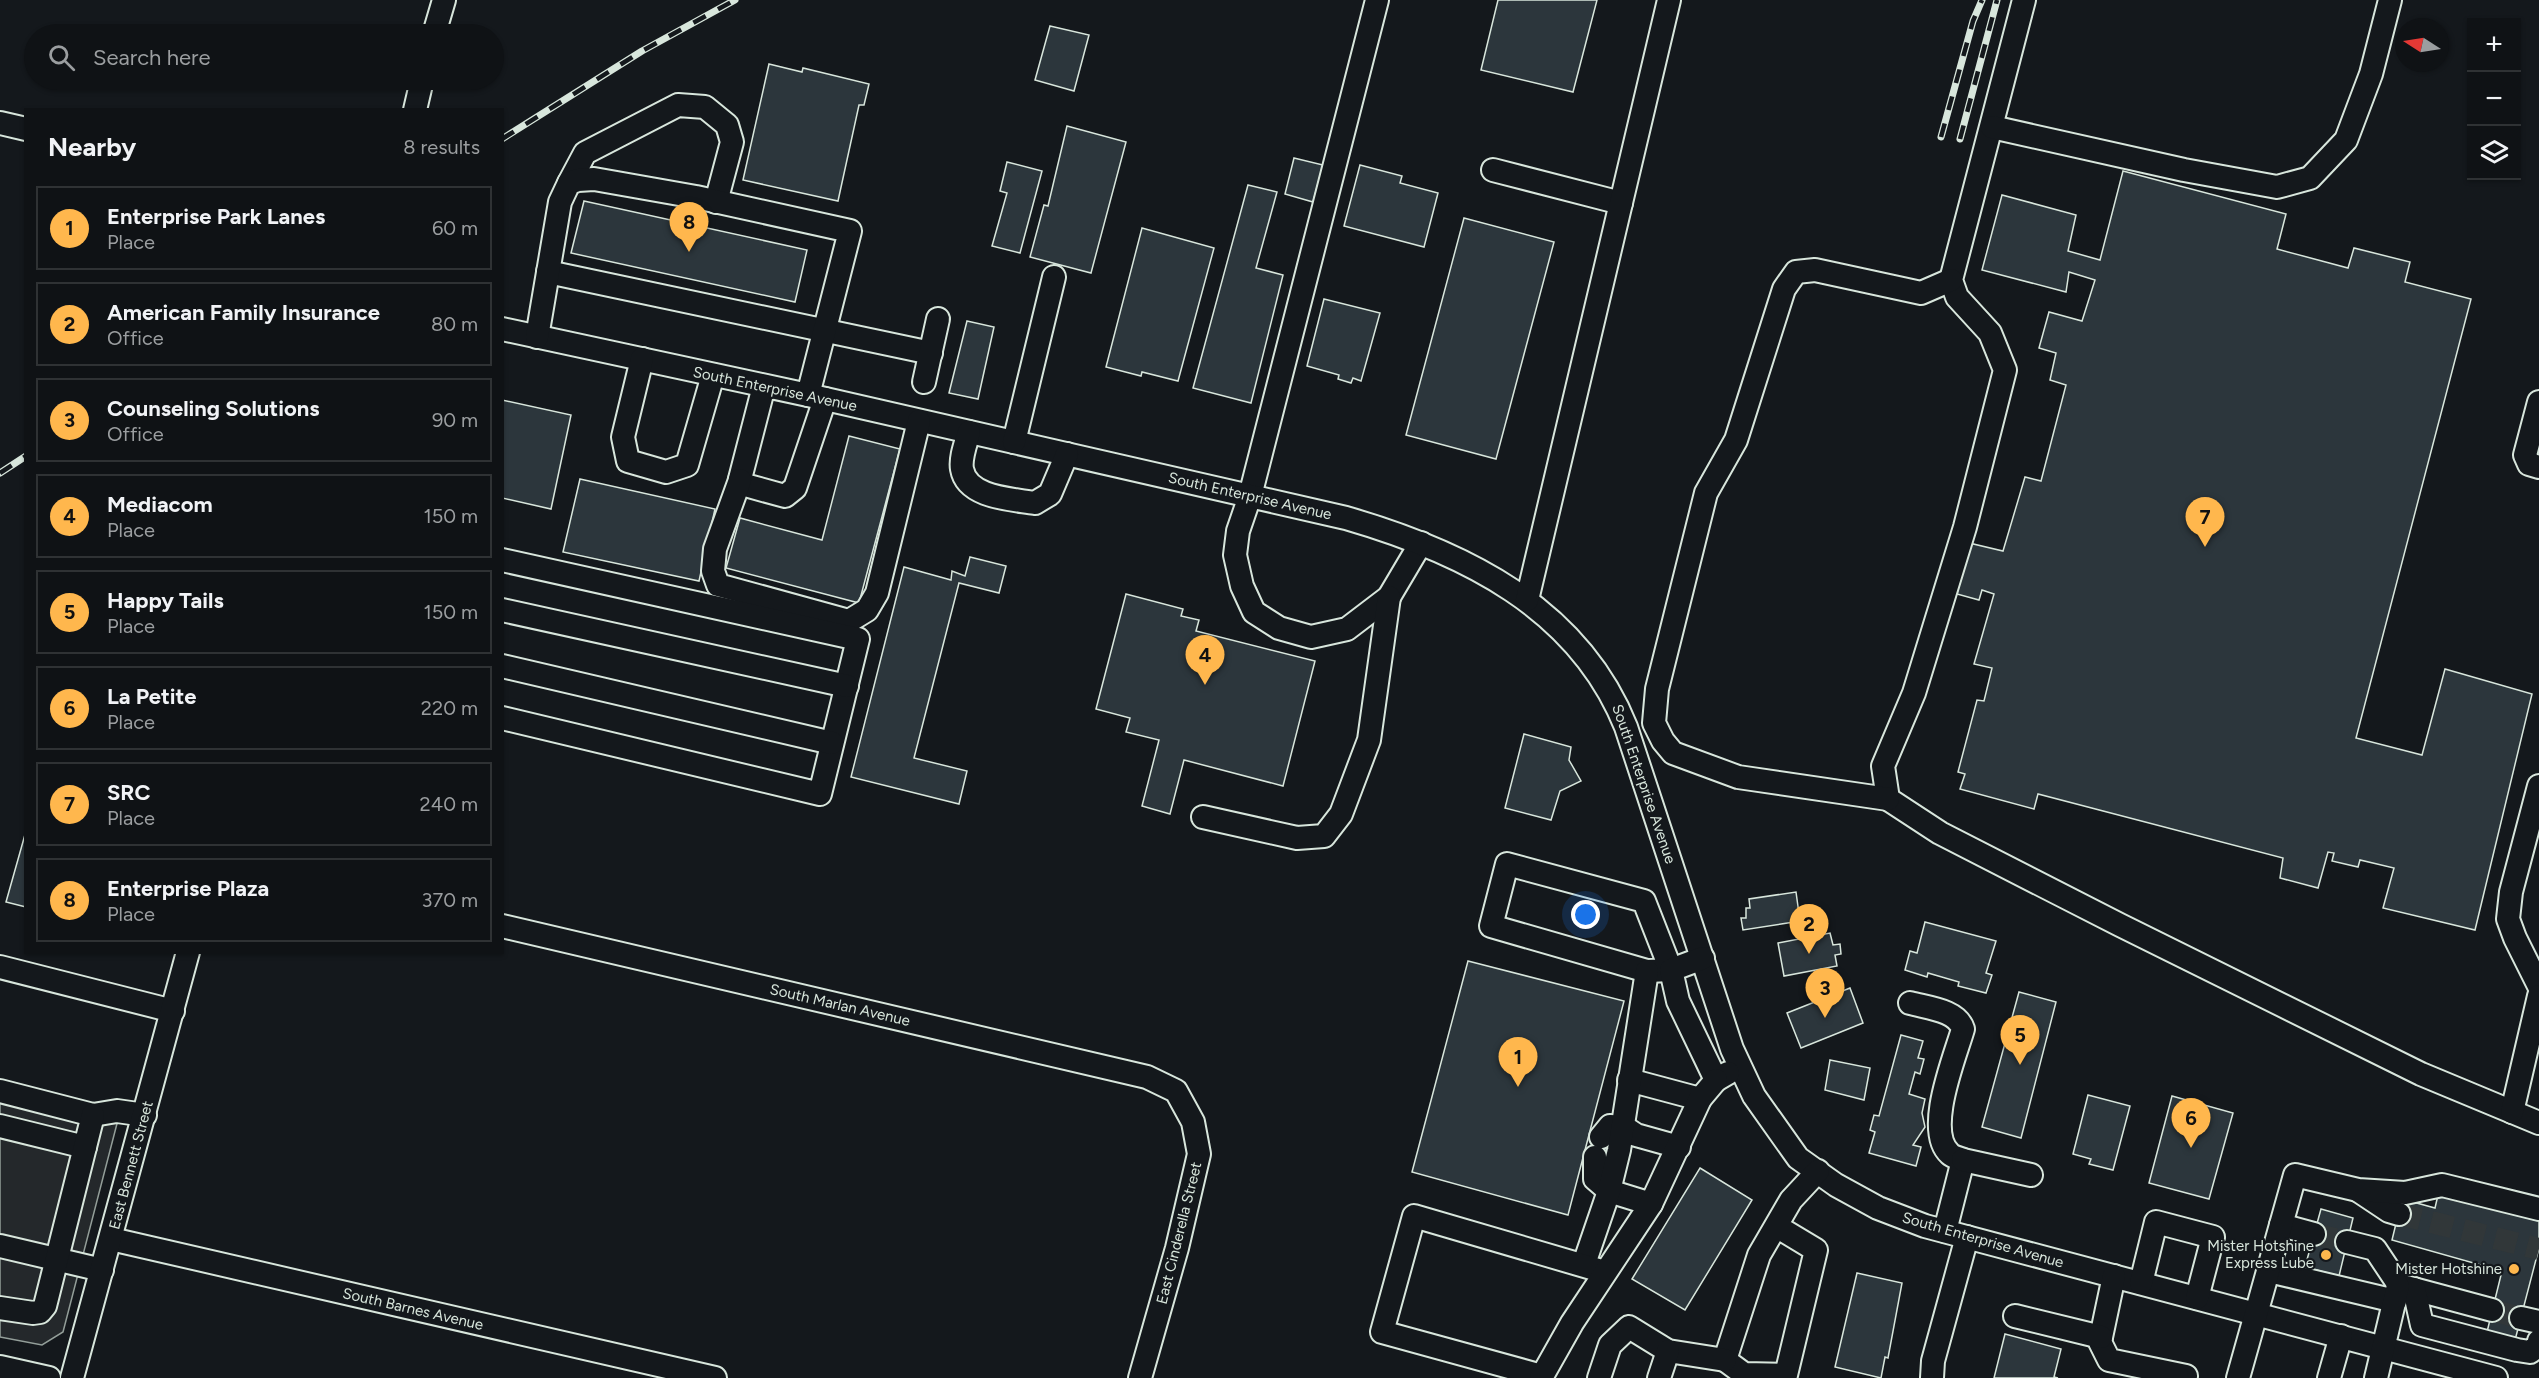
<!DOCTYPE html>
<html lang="en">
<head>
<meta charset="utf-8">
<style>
	:root { --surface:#0f1215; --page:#1d2022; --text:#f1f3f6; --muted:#9b9ea0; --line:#2f3234; --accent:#ffb74d }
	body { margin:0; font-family:Figtree,sans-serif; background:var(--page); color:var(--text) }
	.controls { position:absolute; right:18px; top:18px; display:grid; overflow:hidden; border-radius:0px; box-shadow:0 2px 4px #0004 }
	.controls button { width:54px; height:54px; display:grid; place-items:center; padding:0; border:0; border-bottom:2px solid var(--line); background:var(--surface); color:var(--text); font:30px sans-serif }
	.compass { position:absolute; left:2395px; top:18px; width:54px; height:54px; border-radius:50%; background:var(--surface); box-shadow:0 2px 4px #0004; rotate:282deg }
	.you { position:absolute; left:1586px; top:915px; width:21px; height:21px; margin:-15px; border:4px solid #fff; border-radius:50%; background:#1a73e8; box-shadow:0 0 0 9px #1a73e833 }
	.badge { display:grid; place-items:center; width:39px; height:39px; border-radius:50%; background:var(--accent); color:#111; font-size:20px; font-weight:700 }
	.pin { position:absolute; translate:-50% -50px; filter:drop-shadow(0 2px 3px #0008) }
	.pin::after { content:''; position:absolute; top:32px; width:21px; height:18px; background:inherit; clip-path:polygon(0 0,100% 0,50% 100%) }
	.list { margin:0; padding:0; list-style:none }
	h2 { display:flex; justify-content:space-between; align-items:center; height:78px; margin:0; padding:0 24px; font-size:26px }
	h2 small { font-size:20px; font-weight:400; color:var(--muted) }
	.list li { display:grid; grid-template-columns:39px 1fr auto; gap:18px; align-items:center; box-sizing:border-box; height:84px; margin:0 12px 12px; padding:0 12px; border:2px solid var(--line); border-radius:0px }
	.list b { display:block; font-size:22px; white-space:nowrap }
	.list p { margin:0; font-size:20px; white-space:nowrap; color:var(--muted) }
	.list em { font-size:20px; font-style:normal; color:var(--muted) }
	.icon { flex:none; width:33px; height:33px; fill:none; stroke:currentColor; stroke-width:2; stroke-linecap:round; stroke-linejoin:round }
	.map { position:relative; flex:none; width:2539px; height:1378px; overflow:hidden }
	.search { position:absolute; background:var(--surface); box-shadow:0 2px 4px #0004; left:24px; top:24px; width:480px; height:66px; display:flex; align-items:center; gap:15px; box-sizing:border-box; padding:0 21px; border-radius:33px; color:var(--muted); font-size:22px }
	.panel { position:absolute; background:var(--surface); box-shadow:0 2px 4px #0004; left:24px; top:108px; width:480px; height:846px; border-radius:0px }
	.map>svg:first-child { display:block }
	.parking { fill:#24282b; stroke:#939e99; stroke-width:1.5 }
	.building { fill:#2c363c; stroke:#d8e6dc; stroke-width:1.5 }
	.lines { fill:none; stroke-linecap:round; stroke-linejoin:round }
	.minor-tunnel { stroke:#313739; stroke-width:22; stroke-dasharray:22 11; stroke-linecap:butt }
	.minor-casing { stroke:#d8e6dc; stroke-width:26 }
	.minor { stroke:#14181c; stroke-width:22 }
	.rail-casing { stroke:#d8e6dc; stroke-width:7 }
	.rail { stroke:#14181c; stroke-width:4.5; stroke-dasharray:14; stroke-linecap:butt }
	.poi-dot { fill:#ffb74d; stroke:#14181c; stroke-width:2 }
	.labels { text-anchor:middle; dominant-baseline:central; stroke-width:4.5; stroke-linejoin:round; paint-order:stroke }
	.street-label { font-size:15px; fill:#d8e6dc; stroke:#14181c }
	.poi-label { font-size:15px; fill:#d8e6dc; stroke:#14181c; text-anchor:end }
</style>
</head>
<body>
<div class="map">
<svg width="2539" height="1378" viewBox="0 0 2539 1378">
	<rect width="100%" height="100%" fill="#14181c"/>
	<polygon class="parking" points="0,1084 120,1112 63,1332 42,1345 0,1337"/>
	<g class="building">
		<polygon points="1498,0 1597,0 1573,92 1481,70"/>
		<polygon points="1050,26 1089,35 1074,91 1035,80"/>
		<polygon points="769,64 802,72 803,68 869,84 864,105 859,105 838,201 743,180"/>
		<polygon points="1067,126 1126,142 1091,273 1030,257 1044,205 1048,206"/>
		<polygon points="1294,158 1323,165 1313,202 1285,194"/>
		<polygon points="1007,162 1042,171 1020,253 992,246 1007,193 1000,191"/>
		<polygon points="1360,165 1402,176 1400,183 1438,193 1424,247 1344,226"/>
		<polygon points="2123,171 2286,214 2277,249 2348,268 2354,248 2410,262 2405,282 2471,299 2356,738 2422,755 2445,669 2532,694 2475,930 2383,908 2394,868 2360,860 2358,867 2332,861 2334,853 2328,852 2318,888 2280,878 2283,858 2038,794 2034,809 1960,789 1965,774 1958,772 1977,700 1984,701 1992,668 1974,664 1994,594 1982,590 1979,600 1957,594 1969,543 2003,551 2025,477 2041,481 2066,385 2050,380 2056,353 2039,348 2049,312 2082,321 2095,280 2069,272 2066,292 1982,270 2002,195 2076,215 2068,251 2100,260"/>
		<polygon points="1248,185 1277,192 1256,268 1283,275 1251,403 1193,388"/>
		<polygon points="584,201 807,250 795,302 571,253"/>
		<polygon points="1464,218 1554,242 1496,459 1406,435"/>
		<polygon points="1142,228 1214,248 1178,381 1142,372 1141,376 1106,367"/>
		<polygon points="1324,299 1380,313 1361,381 1353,378 1351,383 1338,379 1339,375 1307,366"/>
		<polygon points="967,321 994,327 978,399 949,393"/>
		<polygon points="502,400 571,415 551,509 502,498"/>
		<polygon points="849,436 900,449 859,603 726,568 740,518 822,540"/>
		<polygon points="580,479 715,509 699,581 563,552"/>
		<polygon points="970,557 1006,566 999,593 959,583 914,758 967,771 959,804 851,777 904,567 951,580 952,571 965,576"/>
		<polygon points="1126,594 1183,609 1181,616 1199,620 1196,631 1315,661 1283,786 1184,760 1170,814 1142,806 1159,740 1126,732 1130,718 1096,709"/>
		<polygon points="1524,734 1571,747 1569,760 1581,781 1560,791 1551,820 1505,808"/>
		<polygon points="26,831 26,907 6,902"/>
		<polygon points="1796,892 1800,921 1743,930 1741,918 1746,918 1746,908 1750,908 1749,899"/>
		<polygon points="1925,922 1996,941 1986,973 1992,975 1986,993 1958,986 1959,982 1928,973 1927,977 1905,970 1910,951 1917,953"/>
		<polygon points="1830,933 1833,945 1840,944 1841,954 1835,955 1837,966 1784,976 1778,943"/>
		<polygon points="1468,961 1624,1001 1568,1215 1412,1172"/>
		<polygon points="1850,988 1863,1023 1801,1048 1787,1013"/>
		<polygon points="2019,992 2056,1002 2021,1138 1982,1127"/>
		<polygon points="1901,1035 1923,1041 1918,1058 1924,1059 1920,1074 1915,1072 1909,1094 1925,1099 1922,1113 1925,1127 1913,1145 1921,1147 1916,1166 1869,1153 1875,1132 1870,1130 1874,1115 1879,1116"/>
		<polygon points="1830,1060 1870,1068 1864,1100 1825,1090"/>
		<polygon points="2088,1095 2130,1106 2113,1170 2089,1164 2091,1159 2073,1154"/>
		<polygon points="2172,1096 2233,1113 2209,1199 2149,1183"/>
		<polygon points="1700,1168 1752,1200 1685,1310 1632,1279"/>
		<polygon points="2438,1195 2539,1221 2539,1248 2514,1344 2486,1336 2502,1271 2392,1240 2402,1199 2435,1208"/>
		<polygon points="2321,1209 2353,1218 2339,1276 2305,1267"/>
		<polygon points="1857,1273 1902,1283 1888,1358 1885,1357 1881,1378 1835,1367"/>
		<polygon points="2005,1334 2061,1349 2054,1377 2058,1378 1994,1378"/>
	</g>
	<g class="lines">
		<g class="minor-tunnel">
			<polyline points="2399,1214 2539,1249"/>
			<polyline points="2314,1234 2347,1242"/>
			<polyline points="2492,1310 2521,1318"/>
		</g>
		<defs>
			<g id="minor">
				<polyline points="1377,0 1250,496 1238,531 1235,555 1242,586 1254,612 1279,628 1311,637 1347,629 1389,597 1421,543"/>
				<polyline points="2024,0 1951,280 1957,297 1990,333 2005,370 1965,527 1914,693 1883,766 1888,799 1940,833 2120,925 2421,1074 2539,1123"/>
				<polyline points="434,34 444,0"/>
				<polyline points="415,110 422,80"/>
				<polyline points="0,123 26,129"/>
				<polyline points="1992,127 2184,170 2277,187 2310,178 2346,140 2371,74 2390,0"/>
				<polyline points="1493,170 1621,203"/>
				<polyline points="569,183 585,153 678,105 705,107 727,125 732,142 716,202"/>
				<polyline points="548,272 931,353"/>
				<path d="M502,329l306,66 538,123c117,34 232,89 280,209l106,322 22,47 44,62 38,27 42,23 47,18 571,152"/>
				<polyline points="537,337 560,202 569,183 578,180 594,179 696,197 850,231 808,395"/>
				<polyline points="642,359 623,437 628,461 666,472 687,465 713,375"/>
				<polyline points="924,382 938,319"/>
				<polyline points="764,386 740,479 745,485 785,496 795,488 825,399"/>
				<polyline points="2539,402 2525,455 2529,464 2539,467"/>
				<path d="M969,432c-3,11 -9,26 -7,37 5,29 50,30 73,34l15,-9 17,-40"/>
				<polyline points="1014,442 1054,277"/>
				<polyline points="740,480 715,549 713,571 718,585 849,621 867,610 877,593 919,421"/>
				<polyline points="502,560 858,639 820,794 502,718"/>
				<polyline points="1527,600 1669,0"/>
				<polyline points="502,610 847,686"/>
				<polyline points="502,666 832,743"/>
				<polyline points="2539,786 2511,892 2508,919 2515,938 2539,986"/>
				<polyline points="1888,799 1738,777 1673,753 1663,741 1654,723 1657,689 1706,493 1736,440 1784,289 1796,272 1815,270 1921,293 1951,280"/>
				<polyline points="1203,817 1297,838 1324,836 1341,814 1369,740 1389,597"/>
				<polygon points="1507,864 1644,901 1671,970 1647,971 1491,926"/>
				<polyline points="502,926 1147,1077 1176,1091 1193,1122 1199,1154 1177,1248 1140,1378"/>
				<polyline points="1703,958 1671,970 1678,1001 1716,1080 1728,1073"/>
				<polyline points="0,967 173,1011"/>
				<path d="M1910,1003c18,5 47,7 53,26 -8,28 -39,102 -13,125 3,3 9,4 13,6l-18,71"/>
				<polyline points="1629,1080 1700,1099"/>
				<polyline points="0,1091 93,1115 117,1111 145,1115"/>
				<polyline points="2512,1112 2539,996"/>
				<polyline points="0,1126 85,1147"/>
				<polyline points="1601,1137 1610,1126 1624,1127 1636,1135 1679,1147"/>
				<polyline points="1595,1157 1595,1179 1609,1191 1651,1204"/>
				<polyline points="1963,1160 2031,1175"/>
				<polyline points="2359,1191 2389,1211 2399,1214"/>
				<polyline points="2281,1225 2314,1234"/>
				<polyline points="1776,1226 1816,1250 1786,1375 1744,1374 1725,1360 1759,1255 1791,1200 1818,1171"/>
				<polyline points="111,1239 715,1378"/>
				<polyline points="2347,1242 2375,1249 2399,1285 2492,1310"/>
				<polyline points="0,1246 102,1270"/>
				<polyline points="1584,1264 1609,1191 1619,1150 1647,971"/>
				<polyline points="2269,1271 2395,1301"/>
				<polyline points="2114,1276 2100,1342 2109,1360 2186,1376 2185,1378"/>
				<polyline points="2141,1283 2156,1222 2213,1237 2197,1298"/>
				<polyline points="2414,1289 2422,1325 2517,1350 2530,1352 2538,1346 2539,1341"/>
				<polyline points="0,1308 33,1313 40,1312 45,1306 93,1115"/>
				<polyline points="2015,1316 2101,1337"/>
				<polyline points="2521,1318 2539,1322"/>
				<polyline points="0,1367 49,1378"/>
				<polyline points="1542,1376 1382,1332 1414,1216 1605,1272"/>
				<polyline points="72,1378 188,952"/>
				<polyline points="1541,1378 1572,1323 1651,1204 1700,1099 1716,1080"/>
				<polyline points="1599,1378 1610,1345 1629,1327 1668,1351 1725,1360"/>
				<polyline points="1659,1378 1668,1351"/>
				<polyline points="1932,1378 1933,1361 1967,1237"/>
				<polyline points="2238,1378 2295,1175 2358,1190 2405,1193 2442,1185 2539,1209"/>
				<polyline points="2329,1378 2341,1336"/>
				<polyline points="2376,1378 2398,1286"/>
			</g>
		</defs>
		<use href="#minor" class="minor-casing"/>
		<use href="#minor" class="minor"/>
		<defs>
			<g id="rail">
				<polyline points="1941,137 1973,21 1982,0"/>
				<polyline points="502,139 642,51 735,0"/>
				<polyline points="1960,139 1997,0"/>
				<polyline points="0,473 26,456"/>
			</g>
		</defs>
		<use href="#rail" class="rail-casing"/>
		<use href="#rail" class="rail"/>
	</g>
	<g class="poi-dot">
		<circle cx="2326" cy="1255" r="6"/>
		<circle cx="2514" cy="1269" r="6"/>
	</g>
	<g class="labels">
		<g class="street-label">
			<text transform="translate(775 389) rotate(12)">South Enterprise Avenue</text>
			<text transform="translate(1250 496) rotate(13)">South Enterprise Avenue</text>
			<text transform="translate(1644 784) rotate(71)">South Enterprise Avenue</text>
			<text transform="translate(840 1005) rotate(13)">South Marlan Avenue</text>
			<text transform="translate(131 1165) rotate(-75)">East Bennett Street</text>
			<text transform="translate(1179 1233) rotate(-76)">East Cinderella Street</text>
			<text transform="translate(1983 1240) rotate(16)">South Enterprise Avenue</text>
			<text transform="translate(413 1309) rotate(13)">South Barnes Avenue</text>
		</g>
		<g class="poi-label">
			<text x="2314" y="1246">Mister Hotshine<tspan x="2314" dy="17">Express Lube</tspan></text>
			<text x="2502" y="1269">Mister Hotshine</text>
		</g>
	</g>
</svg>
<div class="controls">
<button>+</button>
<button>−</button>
<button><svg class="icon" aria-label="layers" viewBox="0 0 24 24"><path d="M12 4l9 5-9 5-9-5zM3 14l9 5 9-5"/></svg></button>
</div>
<svg class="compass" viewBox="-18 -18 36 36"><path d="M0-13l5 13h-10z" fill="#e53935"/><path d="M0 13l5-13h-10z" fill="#9b9ea0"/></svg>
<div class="you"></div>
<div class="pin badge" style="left:1518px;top:1087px">1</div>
<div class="pin badge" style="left:1809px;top:954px">2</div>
<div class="pin badge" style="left:1825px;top:1018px">3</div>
<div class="pin badge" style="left:1205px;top:685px">4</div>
<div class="pin badge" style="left:2020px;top:1065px">5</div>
<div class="pin badge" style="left:2191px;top:1148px">6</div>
<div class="pin badge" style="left:2205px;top:547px">7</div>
<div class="pin badge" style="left:689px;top:252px">8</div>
<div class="search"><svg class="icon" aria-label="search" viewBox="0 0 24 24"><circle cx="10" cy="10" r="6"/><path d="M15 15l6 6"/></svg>Search here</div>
<section class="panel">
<h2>Nearby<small>8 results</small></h2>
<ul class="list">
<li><span class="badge">1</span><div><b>Enterprise Park Lanes</b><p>Place</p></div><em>60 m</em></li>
<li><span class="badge">2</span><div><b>American Family Insurance</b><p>Office</p></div><em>80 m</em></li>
<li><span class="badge">3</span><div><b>Counseling Solutions</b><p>Office</p></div><em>90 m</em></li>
<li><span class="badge">4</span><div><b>Mediacom</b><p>Place</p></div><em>150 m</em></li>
<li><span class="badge">5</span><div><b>Happy Tails</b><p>Place</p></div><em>150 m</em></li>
<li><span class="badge">6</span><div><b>La Petite</b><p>Place</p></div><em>220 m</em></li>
<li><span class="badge">7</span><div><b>SRC</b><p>Place</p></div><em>240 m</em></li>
<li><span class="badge">8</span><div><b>Enterprise Plaza</b><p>Place</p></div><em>370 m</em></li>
</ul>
</section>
</div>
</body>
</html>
